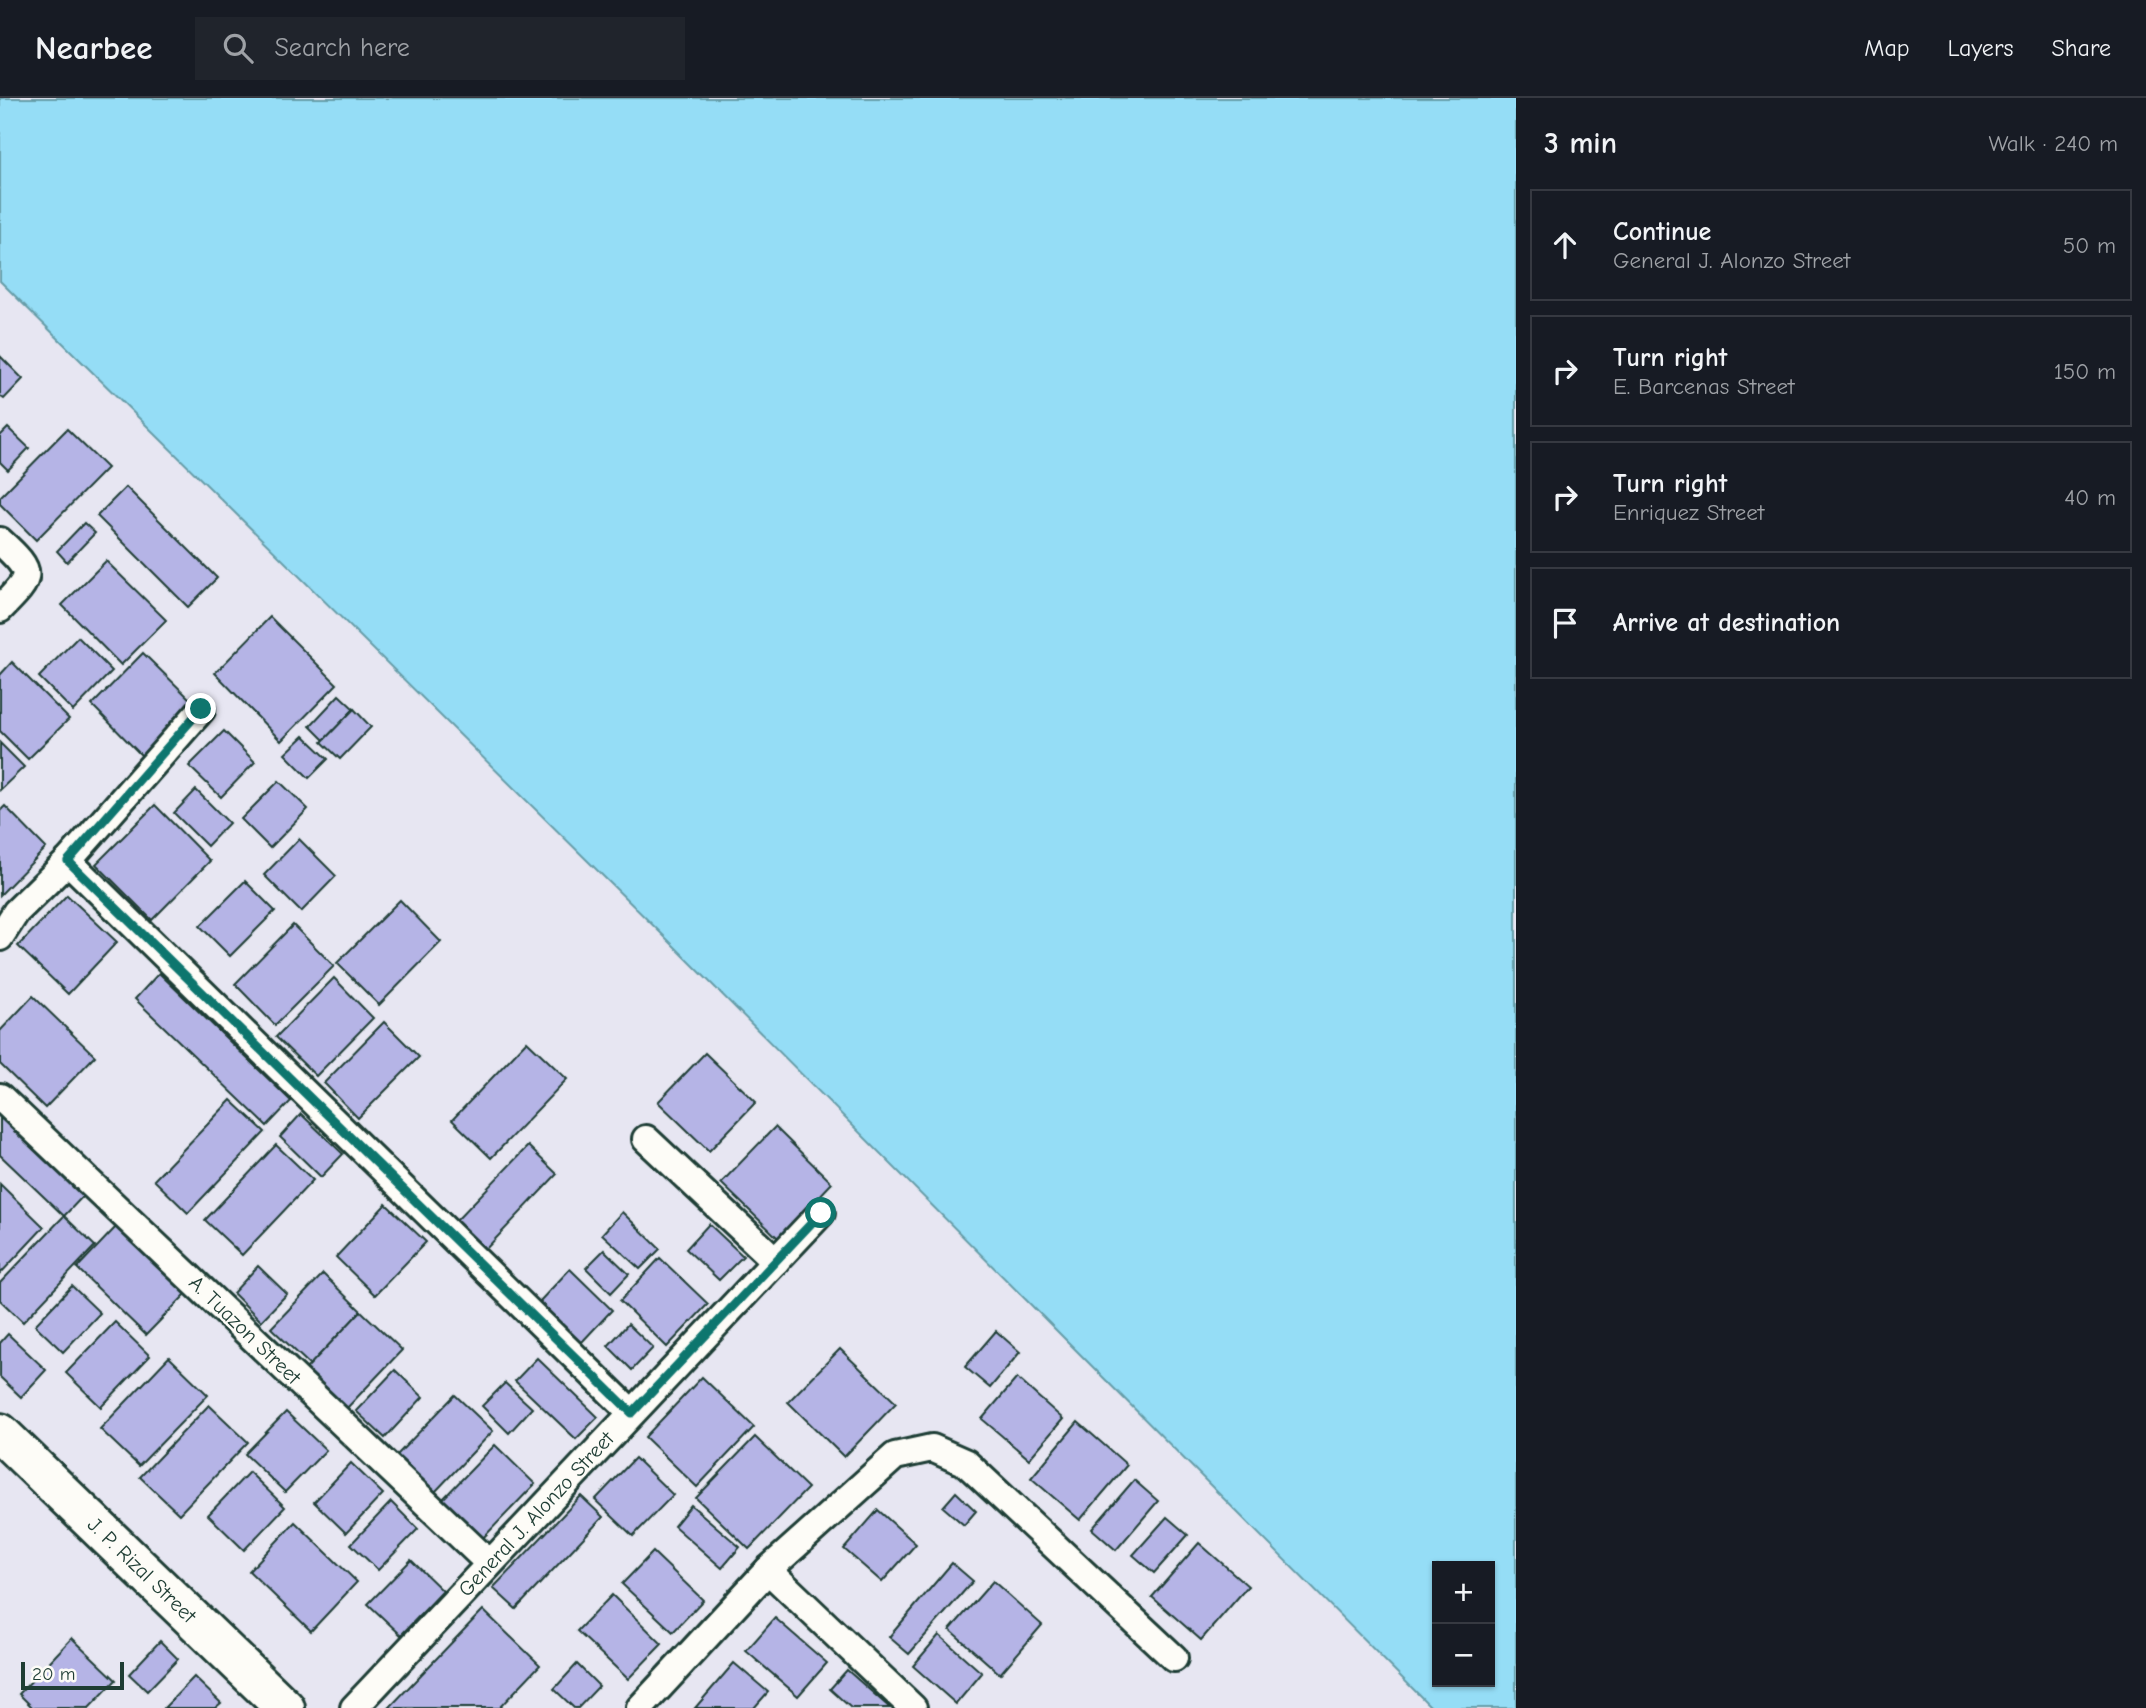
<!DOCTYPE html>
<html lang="en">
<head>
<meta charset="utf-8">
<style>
	:root { --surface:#171b24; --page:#20242c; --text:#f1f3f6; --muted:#9ea1a6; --line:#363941 }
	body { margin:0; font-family:"Comic Neue",sans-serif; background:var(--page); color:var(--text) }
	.controls { position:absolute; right:21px; bottom:21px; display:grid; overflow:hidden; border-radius:0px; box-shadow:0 2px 5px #0004 }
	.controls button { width:63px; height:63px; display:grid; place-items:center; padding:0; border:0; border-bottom:2px solid var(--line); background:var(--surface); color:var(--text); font:35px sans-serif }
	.scale { position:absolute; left:21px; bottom:18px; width:103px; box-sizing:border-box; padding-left:7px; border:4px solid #1f3d34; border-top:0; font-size:19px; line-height:24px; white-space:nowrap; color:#1f3d34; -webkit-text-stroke:5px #fdfcf7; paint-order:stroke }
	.stop { position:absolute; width:21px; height:21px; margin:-16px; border:5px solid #0f766e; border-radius:50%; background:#fff }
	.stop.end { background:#0f766e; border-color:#fff; box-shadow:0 2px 7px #0008 }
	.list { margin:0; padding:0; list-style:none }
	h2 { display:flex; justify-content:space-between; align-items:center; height:91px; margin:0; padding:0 28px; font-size:30px }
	h2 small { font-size:23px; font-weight:400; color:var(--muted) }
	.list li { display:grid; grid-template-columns:46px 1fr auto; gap:21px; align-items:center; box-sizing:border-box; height:112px; margin:0 14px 14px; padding:0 14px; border:2px solid var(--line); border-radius:0px }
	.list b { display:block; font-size:26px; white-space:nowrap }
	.list p { margin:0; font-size:23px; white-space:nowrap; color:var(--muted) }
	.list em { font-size:23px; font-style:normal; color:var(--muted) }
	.icon { flex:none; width:38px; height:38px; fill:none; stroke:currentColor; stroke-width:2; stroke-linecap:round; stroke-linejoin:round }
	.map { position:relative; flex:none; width:1516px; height:1610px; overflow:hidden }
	header { display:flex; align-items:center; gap:42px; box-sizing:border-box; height:98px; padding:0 35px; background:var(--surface); border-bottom:2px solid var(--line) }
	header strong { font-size:33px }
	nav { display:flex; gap:38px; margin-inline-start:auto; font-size:24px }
	.search { width:490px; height:63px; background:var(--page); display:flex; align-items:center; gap:18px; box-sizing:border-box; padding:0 24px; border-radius:0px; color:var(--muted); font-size:26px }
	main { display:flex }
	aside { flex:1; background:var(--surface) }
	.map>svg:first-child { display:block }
	.water { fill:#95ddf6; stroke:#669da8; stroke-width:2; fill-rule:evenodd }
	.building { fill:#b5b4e6; stroke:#1f3d34; stroke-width:2 }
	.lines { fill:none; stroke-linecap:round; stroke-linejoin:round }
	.street-casing { stroke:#1f3d34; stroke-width:32 }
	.secondary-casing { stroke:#1f3d34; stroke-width:44 }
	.street { stroke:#fdfcf7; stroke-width:26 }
	.secondary { stroke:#fdfcf7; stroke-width:38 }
	.route { stroke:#0f766e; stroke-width:9 }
	.labels { text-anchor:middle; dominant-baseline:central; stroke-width:5; stroke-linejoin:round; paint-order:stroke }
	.street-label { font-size:21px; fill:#1f3d34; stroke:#fdfcf7 }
</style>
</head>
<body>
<header>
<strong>Nearbee</strong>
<div class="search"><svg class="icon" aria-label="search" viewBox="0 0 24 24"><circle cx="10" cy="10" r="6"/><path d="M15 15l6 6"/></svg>Search here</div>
<nav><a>Map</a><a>Layers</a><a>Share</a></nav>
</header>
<main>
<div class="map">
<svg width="1516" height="1610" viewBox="0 0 1516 1610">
	<rect width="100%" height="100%" fill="#e7e6f2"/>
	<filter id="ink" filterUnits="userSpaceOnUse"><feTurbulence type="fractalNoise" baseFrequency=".0143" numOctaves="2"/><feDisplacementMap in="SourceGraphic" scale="14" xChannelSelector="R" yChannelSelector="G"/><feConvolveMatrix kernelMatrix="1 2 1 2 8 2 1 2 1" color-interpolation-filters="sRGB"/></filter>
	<g filter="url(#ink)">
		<path class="water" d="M0,0h1516v1610h-84l-758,-762 -674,-665zM1437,1468h53v116h-53z"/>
		<g class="building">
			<polygon points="0,258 23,281 4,301 0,298"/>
			<polygon points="8,330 29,350 8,372 0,364 0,338"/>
			<polygon points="67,331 107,370 36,442 0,406 0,399"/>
			<polygon points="126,389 217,480 188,509 97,418"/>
			<polygon points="84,425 95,435 67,464 57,453"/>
			<polygon points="106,463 166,522 121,567 62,507"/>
			<polygon points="270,519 337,586 281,643 215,575"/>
			<polygon points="78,539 112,573 73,613 39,579"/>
			<polygon points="143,555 194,605 142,658 92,607"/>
			<polygon points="12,564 69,621 28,661 0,633 0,577"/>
			<polygon points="339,597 354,611 324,642 310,628"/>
			<polygon points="354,611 371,629 340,661 322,644"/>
			<polygon points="224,633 255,664 221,699 189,668"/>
			<polygon points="304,638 328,661 309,680 285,656"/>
			<polygon points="0,645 24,669 0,692"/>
			<polygon points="279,683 308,711 270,750 241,721"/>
			<polygon points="196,692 229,725 207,748 174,715"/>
			<polygon points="155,707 210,763 152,822 96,766"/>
			<polygon points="5,708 46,750 0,797 0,713"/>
			<polygon points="299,741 336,778 301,814 264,777"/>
			<polygon points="245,783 275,813 230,858 200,828"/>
			<polygon points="67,797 117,844 68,896 18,848"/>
			<polygon points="400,802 441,844 379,907 337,865"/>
			<polygon points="293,827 334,868 275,927 235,886"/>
			<polygon points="159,875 291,1003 267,1028 135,901"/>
			<polygon points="334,880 373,920 316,978 276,939"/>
			<polygon points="33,898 95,958 45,1010 0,966 0,933"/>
			<polygon points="384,924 419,959 358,1020 324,985"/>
			<polygon points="527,943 567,981 491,1060 452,1022"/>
			<polygon points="705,955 756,1004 709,1053 658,1004"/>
			<polygon points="231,1002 265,1034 188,1115 154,1082"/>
			<polygon points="0,1013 85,1096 64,1118 0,1057"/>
			<polygon points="301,1016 343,1056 321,1079 280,1039"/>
			<polygon points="775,1029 832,1085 779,1141 721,1085"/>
			<polygon points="276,1047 313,1082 242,1157 205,1122"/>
			<polygon points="528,1048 557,1076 483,1154 453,1126"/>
			<polygon points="0,1086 44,1129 0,1176"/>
			<polygon points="386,1106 426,1144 375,1197 336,1159"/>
			<polygon points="622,1114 660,1151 640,1171 602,1136"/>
			<polygon points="64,1118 95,1148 23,1224 0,1202 0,1185"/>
			<polygon points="709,1126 743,1158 719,1182 686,1151"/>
			<polygon points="116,1129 186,1196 146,1237 77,1170"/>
			<polygon points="604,1152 629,1176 611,1195 586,1170"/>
			<polygon points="660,1160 708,1206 667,1249 620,1203"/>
			<polygon points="258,1168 287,1196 261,1223 233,1195"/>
			<polygon points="570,1171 612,1212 581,1245 538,1205"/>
			<polygon points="323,1176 361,1213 310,1267 271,1230"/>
			<polygon points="72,1188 100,1215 63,1254 35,1227"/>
			<polygon points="361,1213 402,1252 346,1311 305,1272"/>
			<polygon points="115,1224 150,1258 101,1309 66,1275"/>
			<polygon points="628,1226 653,1250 632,1272 608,1248"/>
			<polygon points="996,1233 1020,1254 990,1290 965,1269"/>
			<polygon points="8,1236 46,1272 21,1299 0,1279 0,1245"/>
			<polygon points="840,1251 896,1305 844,1359 788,1304"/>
			<polygon points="169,1259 208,1297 139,1368 100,1331"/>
			<polygon points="537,1260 598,1319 576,1341 515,1283"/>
			<polygon points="395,1272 423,1299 385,1340 356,1313"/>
			<polygon points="702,1279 754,1329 697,1389 645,1339"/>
			<polygon points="1017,1280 1063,1321 1029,1361 982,1321"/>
			<polygon points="505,1285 532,1310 509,1335 482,1308"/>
			<polygon points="455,1297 493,1333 434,1395 396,1358"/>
			<polygon points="209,1307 248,1344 179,1416 140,1379"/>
			<polygon points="286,1314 326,1352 285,1394 245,1356"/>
			<polygon points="1078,1324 1127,1367 1080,1422 1031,1380"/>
			<polygon points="755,1339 808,1390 749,1451 696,1400"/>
			<polygon points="495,1347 535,1386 480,1443 440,1404"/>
			<polygon points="635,1360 673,1397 633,1438 595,1402"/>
			<polygon points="351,1365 383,1396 346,1435 314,1404"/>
			<polygon points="249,1374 285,1409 244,1452 208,1417"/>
			<polygon points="1134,1382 1158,1403 1116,1452 1092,1431"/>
			<polygon points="956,1394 976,1413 964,1427 943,1409"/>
			<polygon points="581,1398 603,1419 516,1511 493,1490"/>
			<polygon points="391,1404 418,1431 378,1472 351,1446"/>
			<polygon points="691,1407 740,1449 722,1470 674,1428"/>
			<polygon points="878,1412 916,1446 882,1484 844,1451"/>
			<polygon points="1167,1419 1188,1437 1154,1475 1133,1457"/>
			<polygon points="295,1424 357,1484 311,1533 249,1473"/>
			<polygon points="1199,1445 1248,1488 1201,1542 1152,1499"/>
			<polygon points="653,1454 703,1502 673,1534 622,1486"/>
			<polygon points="411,1462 443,1493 401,1537 368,1506"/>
			<polygon points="952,1465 973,1483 909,1556 889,1539"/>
			<polygon points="993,1483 1042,1527 1000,1576 950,1532"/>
			<polygon points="612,1497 662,1546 628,1581 577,1533"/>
			<polygon points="483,1512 540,1567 499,1610 389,1610"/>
			<polygon points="775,1520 827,1565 798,1598 746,1553"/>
			<polygon points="939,1537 982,1575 956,1606 913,1568"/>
			<polygon points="72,1540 116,1582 89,1610 33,1610 19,1596"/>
			<polygon points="160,1543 178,1561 147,1593 129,1576"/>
			<polygon points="734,1565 768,1594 754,1610 695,1610"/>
			<polygon points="577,1566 599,1588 578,1610 574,1610 554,1591"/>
			<polygon points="847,1572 890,1610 851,1610 830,1591"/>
			<polygon points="194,1579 221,1605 215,1610 164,1610"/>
		</g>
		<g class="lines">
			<defs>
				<g id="street">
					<path d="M0,443c35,32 33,35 0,68"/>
					<polyline points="68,763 632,1315"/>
					<polyline points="0,839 16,814 68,763 201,612"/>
					<polyline points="0,999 489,1465"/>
					<polyline points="646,1041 776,1163"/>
					<polyline points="768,1472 913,1610"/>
					<polyline points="354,1610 821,1115"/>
					<polyline points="640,1610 768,1472 895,1358 932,1350 966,1365 1174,1560"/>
				</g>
				<polyline id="secondary" points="0,1335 285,1610"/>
			</defs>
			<use href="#street" class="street-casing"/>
			<use href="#secondary" class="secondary-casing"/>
			<use href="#street" class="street"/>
			<use href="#secondary" class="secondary"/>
		</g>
	</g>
	<g class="lines" filter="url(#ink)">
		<polyline class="route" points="201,611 68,763 632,1315 821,1115"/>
	</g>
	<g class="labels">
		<g class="street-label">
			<text transform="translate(245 1232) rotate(44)">A. Tuazon Street</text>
			<text transform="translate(536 1416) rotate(-47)">General J. Alonzo Street</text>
			<text transform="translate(142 1472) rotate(44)">J. P. Rizal Street</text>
		</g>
	</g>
</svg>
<div class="controls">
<button>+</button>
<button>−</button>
</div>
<div class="scale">20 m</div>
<div class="stop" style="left:821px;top:1115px"></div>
<div class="stop end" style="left:201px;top:611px"></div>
</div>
<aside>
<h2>3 min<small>Walk · 240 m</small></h2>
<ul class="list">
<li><svg class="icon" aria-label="ahead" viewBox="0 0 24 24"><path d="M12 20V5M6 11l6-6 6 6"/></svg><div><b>Continue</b><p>General J. Alonzo Street</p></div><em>50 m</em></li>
<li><svg class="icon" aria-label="right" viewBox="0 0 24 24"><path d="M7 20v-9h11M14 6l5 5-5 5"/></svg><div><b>Turn right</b><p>E. Barcenas Street</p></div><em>150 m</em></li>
<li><svg class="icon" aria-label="right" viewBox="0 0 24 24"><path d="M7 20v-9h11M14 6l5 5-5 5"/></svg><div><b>Turn right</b><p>Enriquez Street</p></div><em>40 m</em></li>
<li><svg class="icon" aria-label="arrive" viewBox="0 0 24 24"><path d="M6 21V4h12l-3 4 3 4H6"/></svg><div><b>Arrive at destination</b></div></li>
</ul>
</aside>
</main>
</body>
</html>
